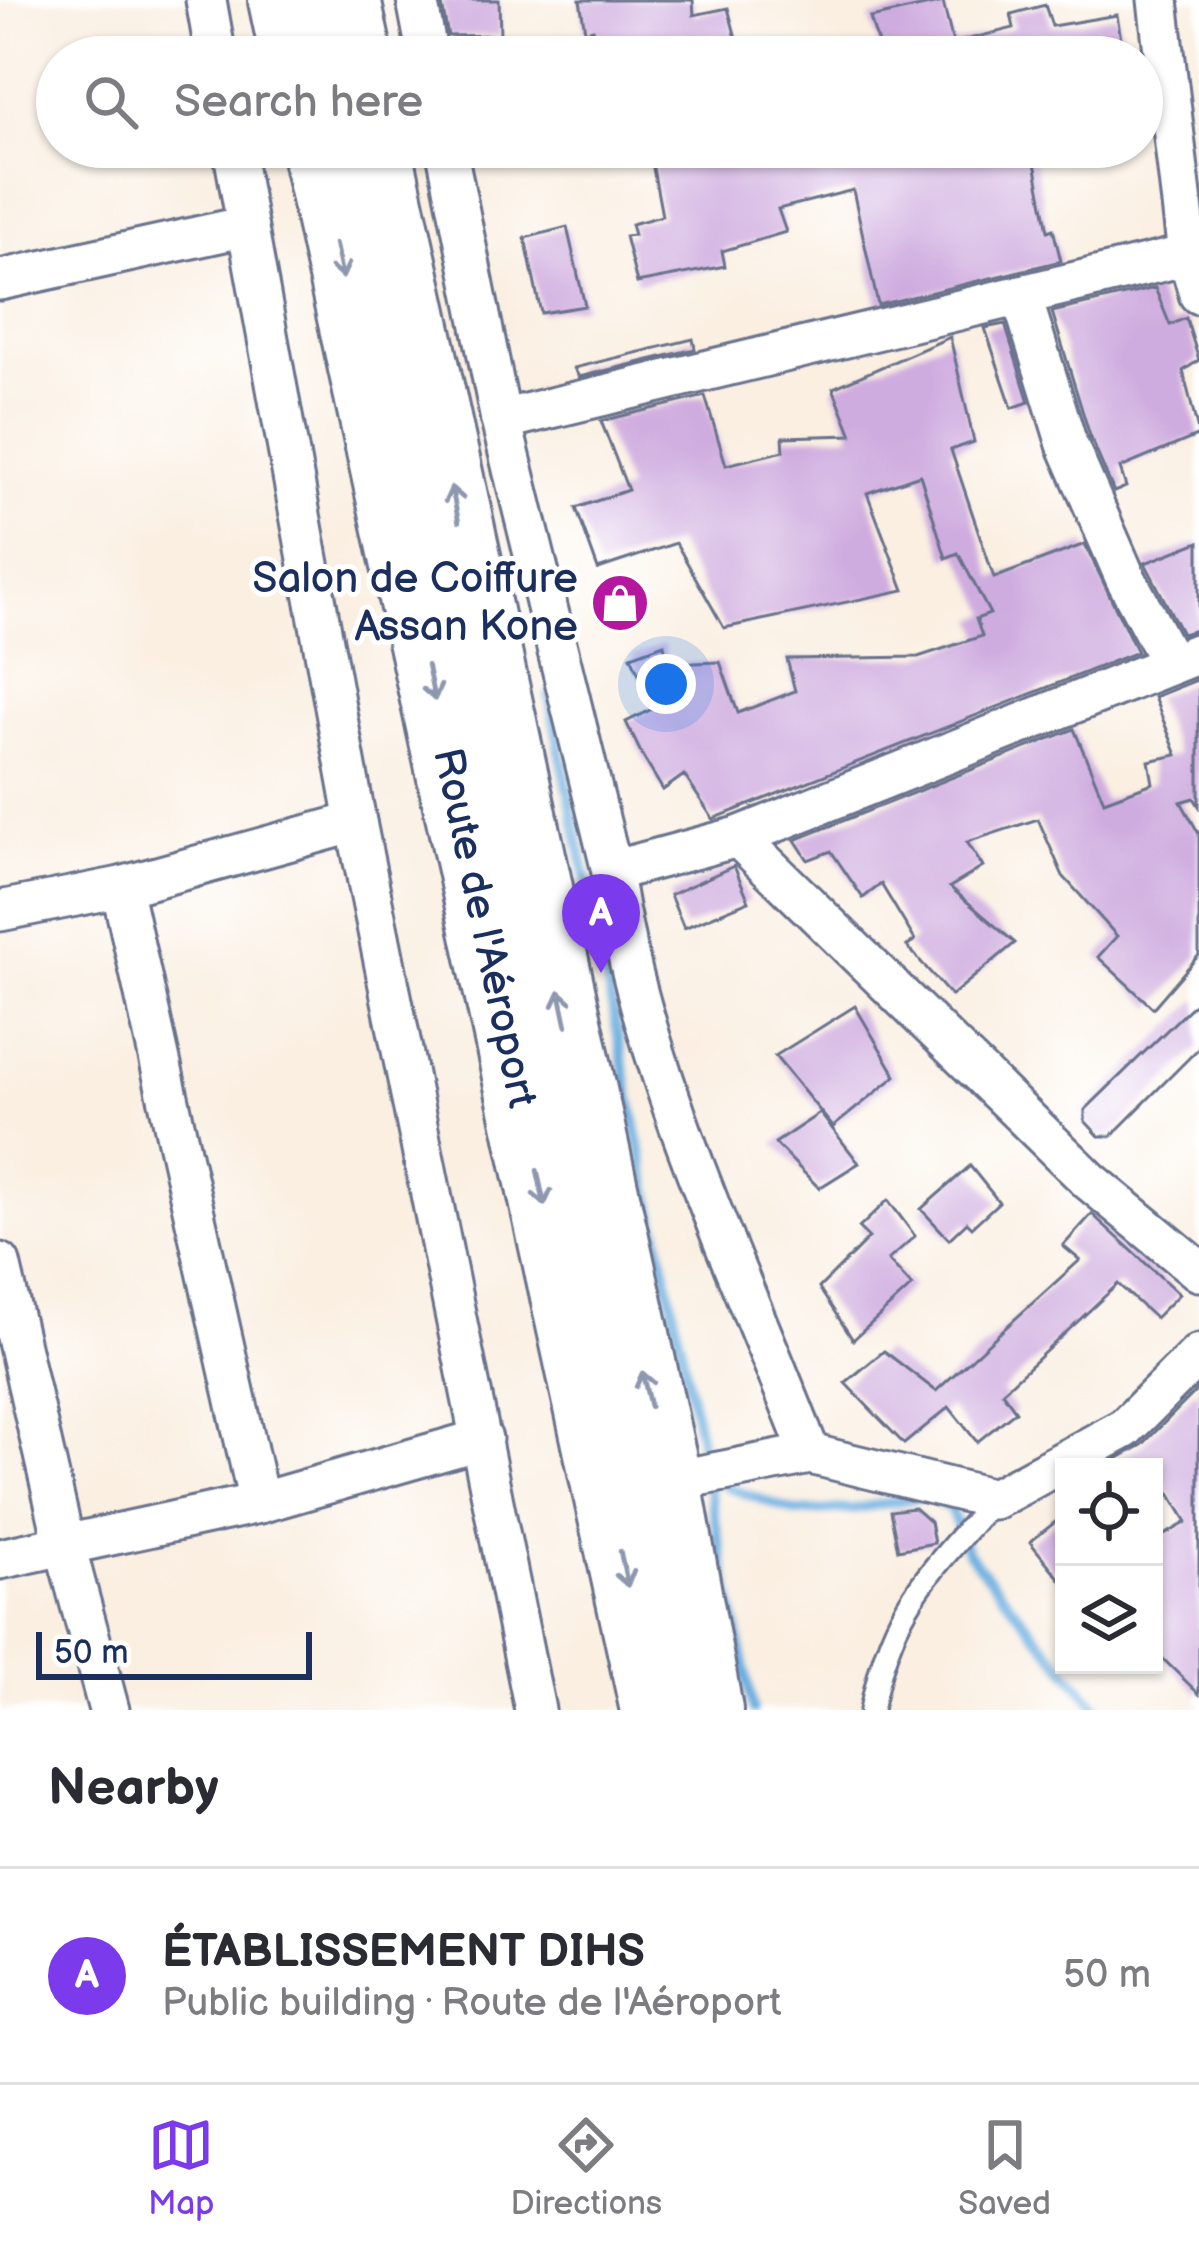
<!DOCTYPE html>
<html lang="en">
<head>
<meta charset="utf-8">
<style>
	:root { --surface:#fff; --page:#f2f2f3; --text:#2b2b33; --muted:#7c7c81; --line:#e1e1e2; --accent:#7c3aed }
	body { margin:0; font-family:"Balsamiq Sans",sans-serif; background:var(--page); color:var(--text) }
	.controls { position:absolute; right:36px; bottom:36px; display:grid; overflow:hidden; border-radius:0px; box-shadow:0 3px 9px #0004 }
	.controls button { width:108px; height:108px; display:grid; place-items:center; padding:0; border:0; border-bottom:3px solid var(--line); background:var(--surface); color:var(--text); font:60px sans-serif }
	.scale { position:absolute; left:36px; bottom:30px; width:276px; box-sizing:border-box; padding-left:12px; border:6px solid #1b2f5e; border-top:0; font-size:33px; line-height:42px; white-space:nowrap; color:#1b2f5e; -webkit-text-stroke:9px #fff; paint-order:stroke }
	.you { position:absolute; left:666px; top:684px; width:42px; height:42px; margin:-30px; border:9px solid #fff; border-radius:50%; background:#1a73e8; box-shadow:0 0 0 18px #1a73e833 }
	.badge { display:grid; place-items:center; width:78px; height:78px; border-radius:50%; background:var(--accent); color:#fff; font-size:39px; font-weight:700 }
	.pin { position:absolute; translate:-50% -99px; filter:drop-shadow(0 3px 6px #0008) }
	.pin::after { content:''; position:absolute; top:63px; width:42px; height:36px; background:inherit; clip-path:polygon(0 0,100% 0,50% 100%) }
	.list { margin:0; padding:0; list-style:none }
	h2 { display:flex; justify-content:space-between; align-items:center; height:156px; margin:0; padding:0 48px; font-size:51px }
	h2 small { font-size:39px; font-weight:400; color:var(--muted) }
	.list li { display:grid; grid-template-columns:78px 1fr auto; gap:36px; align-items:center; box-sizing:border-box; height:216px; padding:0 48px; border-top:3px solid var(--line) }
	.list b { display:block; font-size:45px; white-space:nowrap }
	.list p { margin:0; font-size:39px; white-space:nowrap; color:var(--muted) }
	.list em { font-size:39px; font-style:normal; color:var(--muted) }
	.icon { flex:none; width:66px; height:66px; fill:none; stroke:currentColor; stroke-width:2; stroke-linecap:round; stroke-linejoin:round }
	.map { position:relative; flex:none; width:1199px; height:1710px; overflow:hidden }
	.search { position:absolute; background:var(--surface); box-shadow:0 3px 9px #0004; left:36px; right:36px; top:36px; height:132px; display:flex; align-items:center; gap:30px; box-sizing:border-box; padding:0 42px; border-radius:66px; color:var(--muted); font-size:45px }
	.sheet { height:372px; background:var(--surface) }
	nav { display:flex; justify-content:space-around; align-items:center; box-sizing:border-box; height:168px; border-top:3px solid var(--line); background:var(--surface); font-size:33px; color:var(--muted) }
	nav a { display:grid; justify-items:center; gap:6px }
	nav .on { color:var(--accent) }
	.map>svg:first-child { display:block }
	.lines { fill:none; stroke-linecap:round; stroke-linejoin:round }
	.stream { stroke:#6aafe0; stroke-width:10 }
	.building { fill:#cfacdf }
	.lane-casing { stroke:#69728c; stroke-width:27 }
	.street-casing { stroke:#69728c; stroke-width:45 }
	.highway-casing { stroke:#69728c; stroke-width:72 }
	.lane { stroke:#fff; stroke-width:21 }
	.street { stroke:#fff; stroke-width:39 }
	.highway { stroke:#fff; stroke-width:66 }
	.oneway { stroke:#8d97ae }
	.labels { text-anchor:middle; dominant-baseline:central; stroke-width:10; stroke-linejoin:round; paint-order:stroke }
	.poi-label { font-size:42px; fill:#1b2f5e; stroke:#fff; text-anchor:end }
	.street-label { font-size:42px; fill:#1b2f5e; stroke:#fff }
</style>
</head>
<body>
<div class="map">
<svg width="1199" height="1710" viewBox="0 0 1199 1710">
	<rect width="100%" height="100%" fill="#fff"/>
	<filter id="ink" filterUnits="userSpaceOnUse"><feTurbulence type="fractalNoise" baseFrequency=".00833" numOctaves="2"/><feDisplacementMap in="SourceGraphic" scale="24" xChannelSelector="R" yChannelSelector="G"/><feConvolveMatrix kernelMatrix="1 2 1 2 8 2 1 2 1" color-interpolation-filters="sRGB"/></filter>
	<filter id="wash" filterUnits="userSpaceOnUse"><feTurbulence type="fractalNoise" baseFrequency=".004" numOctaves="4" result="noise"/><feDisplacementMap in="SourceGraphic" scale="48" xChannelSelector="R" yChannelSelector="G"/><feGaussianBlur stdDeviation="2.7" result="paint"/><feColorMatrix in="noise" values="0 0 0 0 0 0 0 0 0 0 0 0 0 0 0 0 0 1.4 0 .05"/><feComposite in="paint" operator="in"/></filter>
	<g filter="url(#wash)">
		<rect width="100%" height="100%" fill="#faefe1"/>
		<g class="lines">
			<g class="stream">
				<polyline points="549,696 705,1465"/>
				<polyline points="708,1484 753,1710"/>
				<polyline points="724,1486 797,1512 853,1509 921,1497"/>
				<polyline points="938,1503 950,1508 967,1552 1100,1710"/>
			</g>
		</g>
		<g id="blocks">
			<g class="building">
				<polygon points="441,0 499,0 500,35 448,36"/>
				<polygon points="580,0 693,0 694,15 728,8 741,57 596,57 593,29 585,31"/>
				<polygon points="943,2 953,43 1014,28 1011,14 1045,5 1052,26 1117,15 1124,57 882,57 870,18"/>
				<polygon points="649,147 1032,147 1048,231 1053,229 1061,261 878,305 853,190 778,209 786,232 722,251 725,266 637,283 625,236 634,235 631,224 662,216"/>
				<polygon points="567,227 585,306 541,313 525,238"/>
				<polygon points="1155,288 1170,325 1186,318 1199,360 1183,371 1199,435 1120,468 1126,487 1114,492 1090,436 1052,312"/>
				<polygon points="1005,324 1029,402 1012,408 985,328"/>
				<polygon points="950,337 974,442 951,450 994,578 1085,544 1137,652 713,819 684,775 663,790 643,757 626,722 654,708 631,656 664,644 667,664 720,662 738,713 795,691 787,659 918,657 982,636 976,619 990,614 958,553 946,558 920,475 867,493 904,590 724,628 676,543 598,569 576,508 628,490 601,421 705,396 726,465 784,451 783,437 852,435 833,388"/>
				<polygon points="693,339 695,349 579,377 574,368"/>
				<polygon points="1199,542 1199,629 1182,634 1145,563"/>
				<polygon points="1199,679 1199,806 1194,798 1181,802 1199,834 1199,955 1153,1008 1098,957 1117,936 1063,876 1038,819 967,842 983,867 950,887 1015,943 951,996 907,946 915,940 881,884 863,898 831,851 808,860 795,840 1074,729 1104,801 1153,783 1149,761 1177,755 1154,697"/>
				<polygon points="734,866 749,901 684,928 670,895"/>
				<polygon points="1199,999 1199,1048 1111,1136 1099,1136 1085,1121 1085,1110"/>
				<polygon points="855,1006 896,1076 833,1127 775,1056"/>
				<polygon points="820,1113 859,1163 819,1188 775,1143"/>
				<polygon points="970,1166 999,1202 972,1227 967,1222 949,1239 921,1209"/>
				<polygon points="888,1200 915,1236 888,1260 912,1286 853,1340 819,1288 869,1238 859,1228"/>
				<polygon points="1092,1214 1179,1294 1155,1318 1118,1284 1002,1392 1016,1411 977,1442 949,1407 904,1444 845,1383 884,1351 936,1391 1080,1260 1063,1246"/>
				<polygon points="1199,1388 1199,1694 1154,1650 1154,1541 1187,1522 1154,1467 1103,1467 1142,1445"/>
				<polygon points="914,1508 930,1522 934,1543 898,1550 890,1511"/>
				<polygon points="1064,1515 1064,1584 1030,1542"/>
			</g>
		</g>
	</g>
	<g filter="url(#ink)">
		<use href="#blocks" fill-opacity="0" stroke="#69728c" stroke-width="3"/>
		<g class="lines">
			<defs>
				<path id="lane" d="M871,1710c21,-106 55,-132 123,-211"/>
				<g id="street">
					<polyline points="206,0 216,57"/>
					<polyline points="417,0 428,57"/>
					<polyline points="1158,0 1188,255 1199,294"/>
					<polyline points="233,147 356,822 535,1710"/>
					<path d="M446,147l55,273 111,451c28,197 126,397 198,583l184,45 131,-71 74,-74"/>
					<polyline points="0,280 247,226"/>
					<polyline points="1021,295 1067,444 1125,577 1171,664"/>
					<polyline points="501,420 1188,255"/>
					<polyline points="738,837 1090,1181 1199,1271"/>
					<polyline points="612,871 738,837 1199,653"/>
					<polyline points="121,887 259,1503"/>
					<polyline points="0,911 121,887 356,822"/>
					<polyline points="0,1263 64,1542 109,1710"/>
					<polyline points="668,1482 810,1454"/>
					<polyline points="0,1559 259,1503 482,1439"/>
				</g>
				<g id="highway">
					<polyline points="282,0 294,57"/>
					<polyline points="347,0 359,57"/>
					<polyline points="314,147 654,1710"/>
					<polyline points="378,147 668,1482 709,1710"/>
				</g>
			</defs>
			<use href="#lane" class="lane-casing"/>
			<use href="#street" class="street-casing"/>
			<use href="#highway" class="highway-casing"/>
			<use href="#lane" class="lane"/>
			<use href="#street" class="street"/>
			<use href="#highway" class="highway"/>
		</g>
		<defs><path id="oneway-shaft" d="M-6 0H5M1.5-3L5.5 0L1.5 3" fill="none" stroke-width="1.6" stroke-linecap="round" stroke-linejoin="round" transform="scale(3)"/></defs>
		<g class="oneway">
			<use href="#oneway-shaft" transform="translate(339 261) rotate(78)"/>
			<use href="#oneway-shaft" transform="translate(455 504) rotate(-102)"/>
			<use href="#oneway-shaft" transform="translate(431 683) rotate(78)"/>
			<use href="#oneway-shaft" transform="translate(563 1008) rotate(-102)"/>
			<use href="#oneway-shaft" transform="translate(541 1188) rotate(78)"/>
			<use href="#oneway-shaft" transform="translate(646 1389) rotate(-103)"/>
			<use href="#oneway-shaft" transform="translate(624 1569) rotate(78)"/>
		</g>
	</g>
	<defs>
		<symbol id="shop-disc" viewBox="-11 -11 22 22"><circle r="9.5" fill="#b5179e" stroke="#fff"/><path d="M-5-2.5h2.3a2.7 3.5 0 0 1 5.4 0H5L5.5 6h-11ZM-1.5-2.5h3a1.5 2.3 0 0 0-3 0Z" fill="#fff"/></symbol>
	</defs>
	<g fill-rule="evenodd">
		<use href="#shop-disc" x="587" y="570" width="66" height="66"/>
	</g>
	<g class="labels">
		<g class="poi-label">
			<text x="578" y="579">Salon de Coiffure<tspan x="578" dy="48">Assan Kone</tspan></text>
		</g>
		<g class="street-label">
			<text transform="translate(484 928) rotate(78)">Route de l'Aéroport</text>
		</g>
	</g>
</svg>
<div class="controls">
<button><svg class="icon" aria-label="locate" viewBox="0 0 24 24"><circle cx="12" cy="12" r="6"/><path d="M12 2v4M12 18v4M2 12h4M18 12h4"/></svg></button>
<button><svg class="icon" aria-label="layers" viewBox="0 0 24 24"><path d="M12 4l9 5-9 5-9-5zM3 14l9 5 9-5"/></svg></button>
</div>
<div class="scale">50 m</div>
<div class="you"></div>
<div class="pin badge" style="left:601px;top:973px">A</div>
<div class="search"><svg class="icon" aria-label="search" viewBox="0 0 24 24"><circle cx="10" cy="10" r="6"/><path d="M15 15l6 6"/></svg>Search here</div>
</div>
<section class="sheet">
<h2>Nearby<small></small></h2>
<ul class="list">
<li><span class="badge">A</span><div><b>ÉTABLISSEMENT DIHS</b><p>Public building · Route de l'Aéroport</p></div><em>50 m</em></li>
</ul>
</section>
<nav>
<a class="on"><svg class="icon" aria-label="map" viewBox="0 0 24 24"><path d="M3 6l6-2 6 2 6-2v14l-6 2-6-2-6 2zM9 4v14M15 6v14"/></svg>Map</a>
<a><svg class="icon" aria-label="directions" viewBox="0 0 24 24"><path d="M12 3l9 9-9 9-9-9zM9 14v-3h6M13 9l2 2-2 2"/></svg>Directions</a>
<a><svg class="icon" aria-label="saved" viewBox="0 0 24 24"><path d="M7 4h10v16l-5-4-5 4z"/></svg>Saved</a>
</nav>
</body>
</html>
